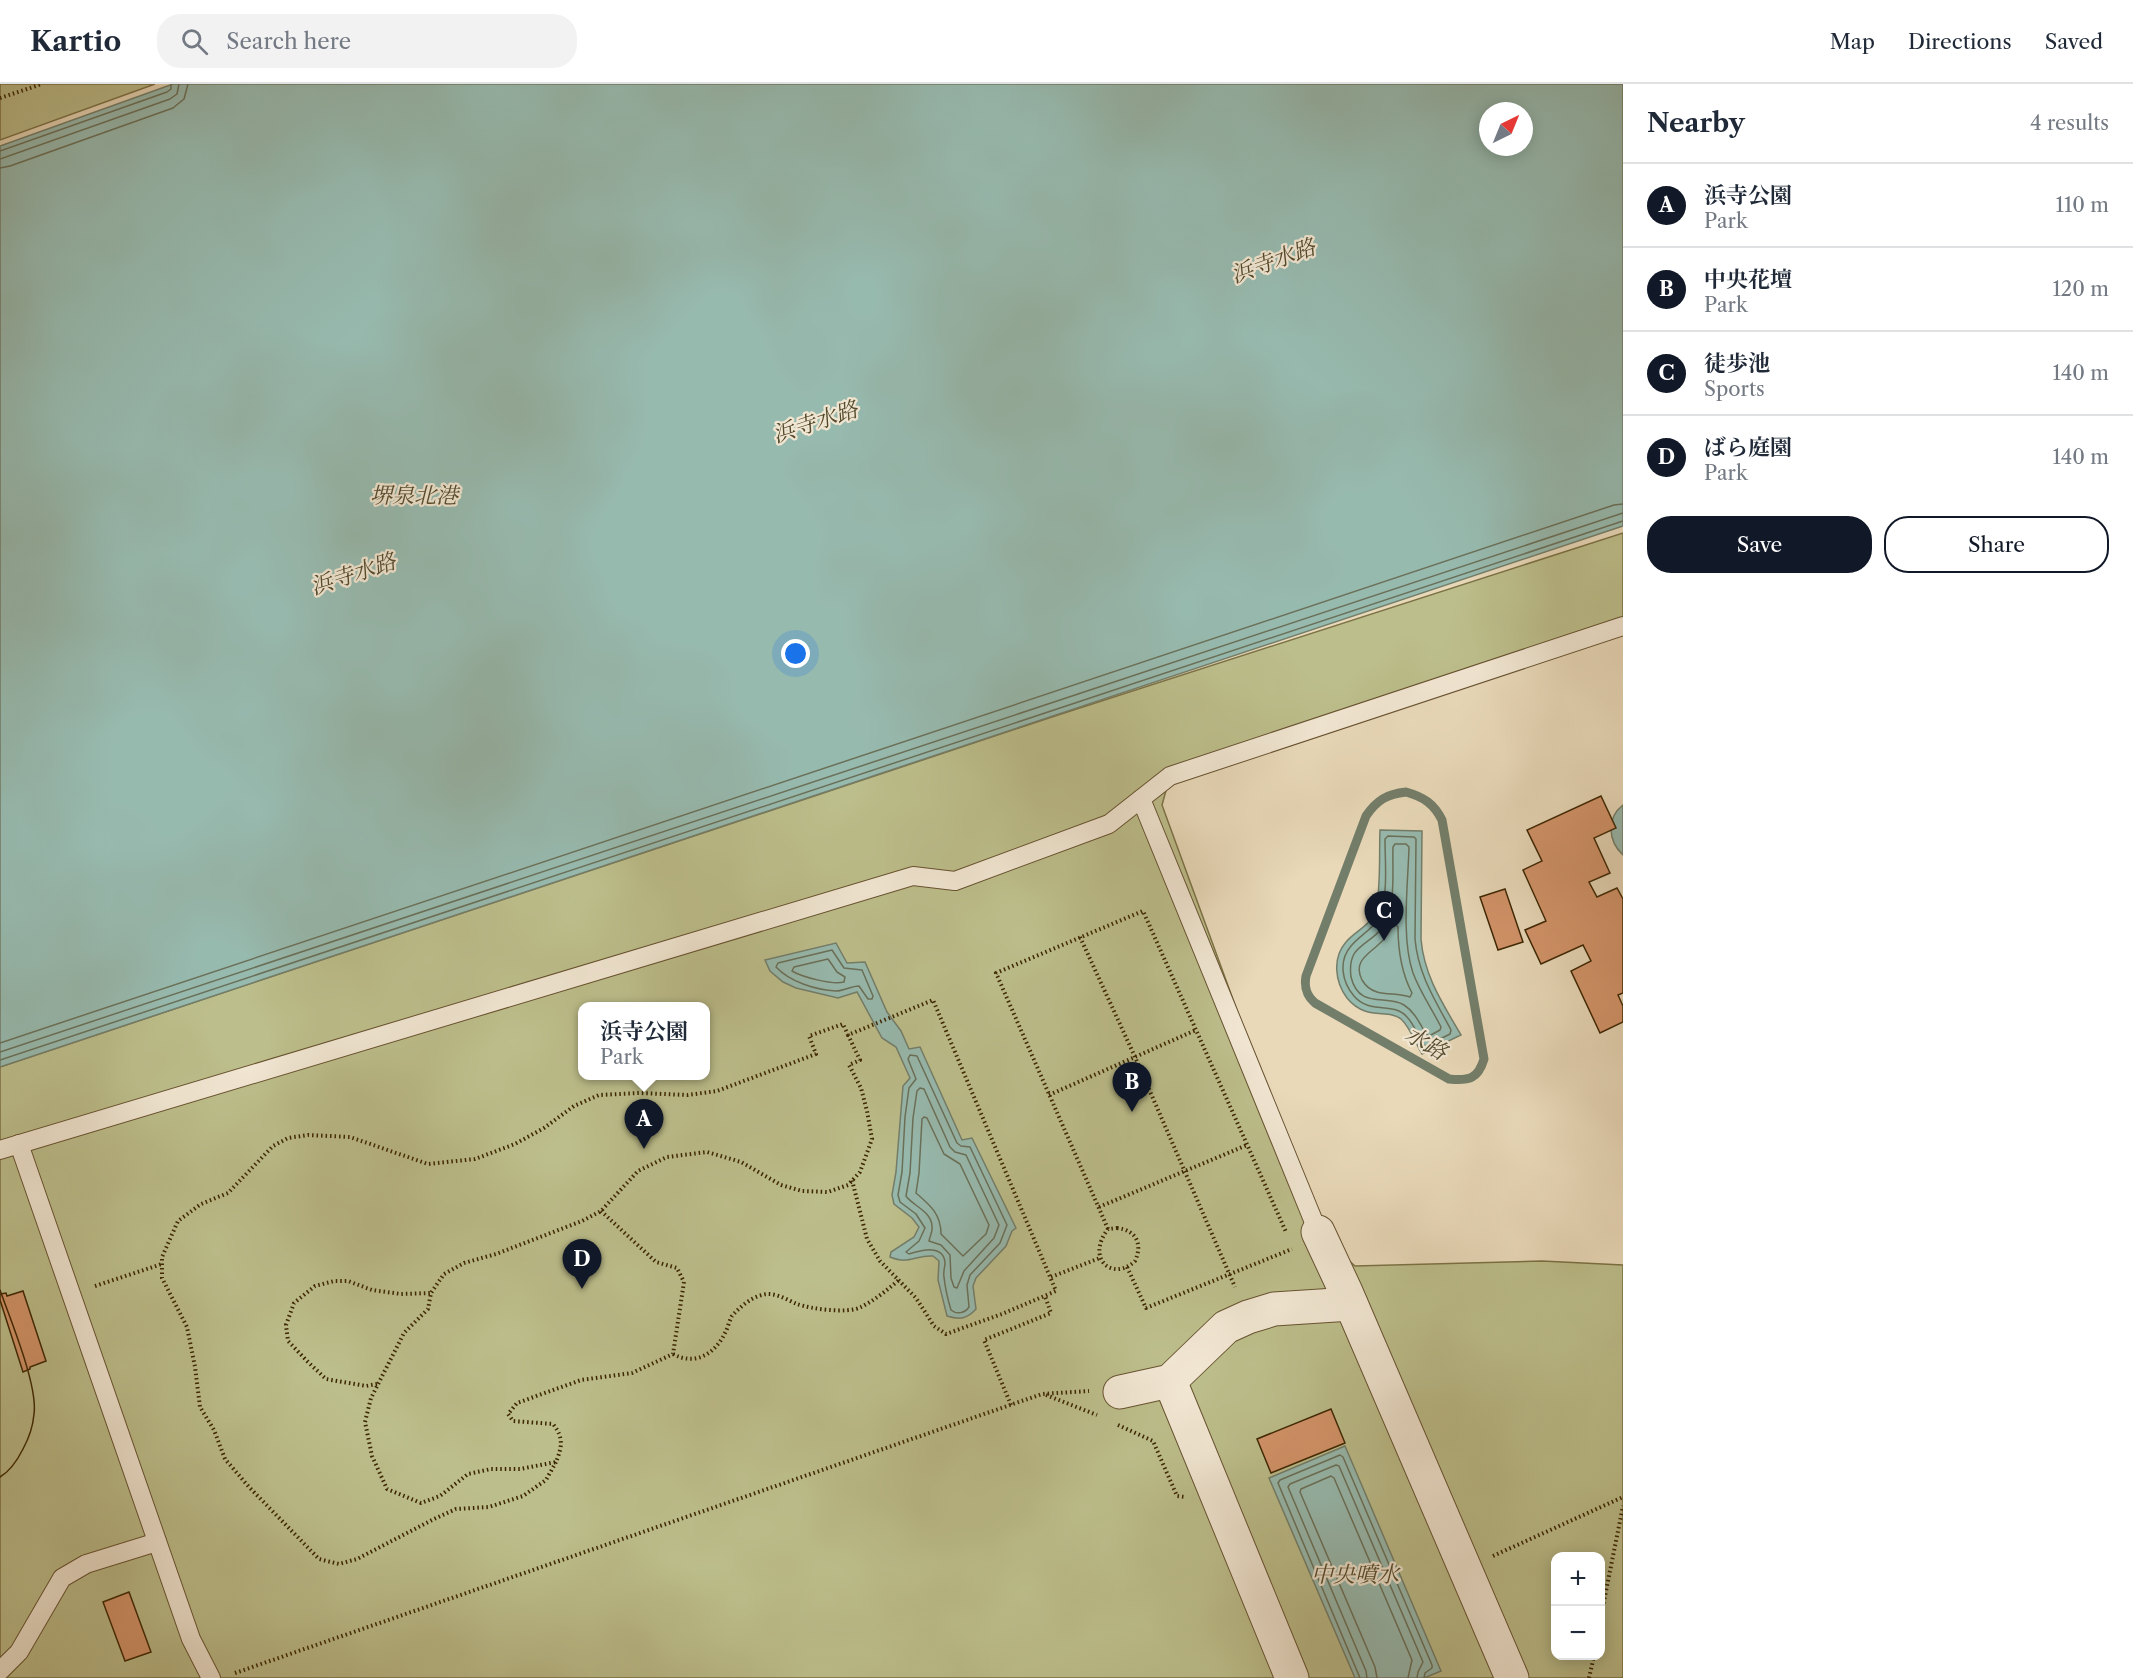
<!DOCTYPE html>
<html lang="en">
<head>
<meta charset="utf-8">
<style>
	:root { --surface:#fff; --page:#f2f2f3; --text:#1f2937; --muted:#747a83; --line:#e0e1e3; --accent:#111827 }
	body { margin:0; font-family:"Libre Caslon Text","Noto Serif JP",serif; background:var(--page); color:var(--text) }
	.controls { position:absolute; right:18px; bottom:18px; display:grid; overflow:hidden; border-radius:12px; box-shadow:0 3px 15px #0003 }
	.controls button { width:54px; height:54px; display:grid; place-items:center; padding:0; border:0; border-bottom:2px solid var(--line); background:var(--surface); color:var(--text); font:30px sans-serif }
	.compass { position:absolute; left:1479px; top:18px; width:54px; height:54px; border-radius:50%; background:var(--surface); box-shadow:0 3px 15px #0003; rotate:43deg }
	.you { position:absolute; left:796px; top:570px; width:21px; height:21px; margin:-15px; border:4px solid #fff; border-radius:50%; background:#1a73e8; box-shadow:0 0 0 9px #1a73e833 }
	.badge { display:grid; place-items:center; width:39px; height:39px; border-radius:50%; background:var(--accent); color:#fff; font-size:20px; font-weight:700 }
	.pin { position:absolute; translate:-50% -50px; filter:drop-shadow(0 2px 3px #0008) }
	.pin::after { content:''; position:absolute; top:32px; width:21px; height:18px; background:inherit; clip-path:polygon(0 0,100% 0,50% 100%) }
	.popup { position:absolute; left:578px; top:918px; width:132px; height:78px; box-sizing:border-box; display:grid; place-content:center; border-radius:12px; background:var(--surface); filter:drop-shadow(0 2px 4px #0005); font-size:20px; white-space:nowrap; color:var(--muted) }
	.popup b { font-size:22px; color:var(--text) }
	.popup::after { content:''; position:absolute; left:50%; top:100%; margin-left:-12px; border:12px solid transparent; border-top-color:var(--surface) }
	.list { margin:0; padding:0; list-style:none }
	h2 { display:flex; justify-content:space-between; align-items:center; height:78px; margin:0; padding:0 24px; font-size:26px }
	h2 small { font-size:20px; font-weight:400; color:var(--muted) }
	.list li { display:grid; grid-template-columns:39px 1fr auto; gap:18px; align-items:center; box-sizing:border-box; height:84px; padding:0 24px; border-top:2px solid var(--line) }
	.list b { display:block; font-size:22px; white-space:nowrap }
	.list p { margin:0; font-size:20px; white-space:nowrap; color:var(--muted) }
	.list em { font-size:20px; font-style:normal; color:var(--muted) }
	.actions { display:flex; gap:12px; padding:18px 24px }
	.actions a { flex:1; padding:14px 0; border:2px solid var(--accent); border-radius:24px; text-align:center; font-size:21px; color:var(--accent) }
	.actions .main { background:var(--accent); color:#fff }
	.icon { flex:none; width:33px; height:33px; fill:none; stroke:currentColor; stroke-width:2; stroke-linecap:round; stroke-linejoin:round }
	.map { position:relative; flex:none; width:1623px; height:1594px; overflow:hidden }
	header { display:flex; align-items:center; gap:36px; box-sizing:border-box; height:84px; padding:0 30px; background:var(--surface); border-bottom:2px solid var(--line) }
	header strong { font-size:28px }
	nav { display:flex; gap:33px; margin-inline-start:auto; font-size:21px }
	.search { width:420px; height:54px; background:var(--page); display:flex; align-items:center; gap:15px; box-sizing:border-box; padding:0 21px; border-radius:24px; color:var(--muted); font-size:22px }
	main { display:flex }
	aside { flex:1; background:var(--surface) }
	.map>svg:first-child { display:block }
	.green { fill:#bcbe8b; stroke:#7c7246; stroke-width:1.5; fill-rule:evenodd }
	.water { fill:#97baaf; stroke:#737e6a; stroke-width:1.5; fill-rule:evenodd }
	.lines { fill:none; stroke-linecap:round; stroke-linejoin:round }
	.shore { stroke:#6a7058; stroke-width:1.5 }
	.stream { stroke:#737e6a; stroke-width:9 }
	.building { fill:#d4946a; stroke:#3c2502; stroke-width:1.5 }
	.lane-casing { stroke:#675230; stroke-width:20 }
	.street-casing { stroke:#675230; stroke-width:35 }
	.path { stroke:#3c2502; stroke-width:4; stroke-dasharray:1.5 3; stroke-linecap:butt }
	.lane { stroke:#f1e6d2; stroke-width:18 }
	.street { stroke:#f1e6d2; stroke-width:33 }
	.tram { stroke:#3c2502; stroke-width:1.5 }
	.labels { text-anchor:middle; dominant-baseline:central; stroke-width:4.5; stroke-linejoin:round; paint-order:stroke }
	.water-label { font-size:22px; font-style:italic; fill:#534a2d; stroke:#f1e6d2 }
</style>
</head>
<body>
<header>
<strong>Kartio</strong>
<div class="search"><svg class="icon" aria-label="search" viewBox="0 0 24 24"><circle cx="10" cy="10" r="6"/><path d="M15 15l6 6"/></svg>Search here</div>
<nav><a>Map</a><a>Directions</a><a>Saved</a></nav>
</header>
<main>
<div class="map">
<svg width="1623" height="1594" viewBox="0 0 1623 1594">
	<rect width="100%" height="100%" fill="#e9d9b9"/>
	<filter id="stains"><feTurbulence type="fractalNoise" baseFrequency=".00333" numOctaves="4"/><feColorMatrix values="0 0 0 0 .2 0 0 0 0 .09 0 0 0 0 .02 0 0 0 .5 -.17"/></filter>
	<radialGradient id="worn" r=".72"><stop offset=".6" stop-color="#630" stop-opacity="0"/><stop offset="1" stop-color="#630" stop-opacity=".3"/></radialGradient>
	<g class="green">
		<polygon points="0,0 155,0 0,56"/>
		<path d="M1623,449v93l-453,150 -8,29 156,427 37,34 187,-5 81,4v413h-1623v-611l1055,-351zM582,922h124v70h-124zM1556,1472h44v100h-44z"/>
	</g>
	<g class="water">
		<path d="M173,0h1450v442l-1623,541v-921zM1488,27h36v36h-36z"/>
		<path d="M1623,721v50c-15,-14 -17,-37 0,-50z"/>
		<path d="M1380,746l42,1 -1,108c3,37 22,65 40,96l-39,19c-6,-10 -12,-27 -21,-35 -14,-11 -34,3 -54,-21 -12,-16 -15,-40 -1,-56 10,-12 25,-16 30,-33 5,-21 3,-56 4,-79z"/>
		<path d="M836,859l11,20 18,-1 22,50 14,19 8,18 11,-2 42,93 10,-2 44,90 -4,3 -6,15 -30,32 -3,8 3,23c-9,10 -16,11 -29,7l-9,-36 1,-19 -6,-5c-19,-1 -23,9 -43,1l1,-5 23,-15 5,-10 -7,-9 -18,-14 -2,-9 4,-23 7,-86 7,-8 -14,-31 -14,-9 -25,-46 -19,6 -42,-10 -13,-6 -13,-11 -5,-11z"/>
		<polygon points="1345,1362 1441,1587 1424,1594 1355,1594 1269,1394"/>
	</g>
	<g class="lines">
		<g class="shore">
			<polyline points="0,67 167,8 171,5 171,0"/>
			<polyline points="0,75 170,15 177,10 179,0"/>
			<polyline points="0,84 10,82 173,24 184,15 188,0"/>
			<path d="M1388,752l26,1 2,2 -1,100c3,35 20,61 36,91l-1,4 -24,12 -3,-2c-5,-8 -9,-20 -16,-27 -14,-16 -37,-2 -53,-21 -12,-14 -16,-35 -3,-50 11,-13 24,-17 30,-34 7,-22 4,-50 4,-73z"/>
			<path d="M1395,760h11l3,3c-1,38 -8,91 4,126 7,19 19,36 28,54l-1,3 -11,6 -3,-2c-6,-10 -11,-22 -22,-29 -18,-11 -45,5 -53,-28 -1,-8 -1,-16 3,-23 6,-10 20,-15 27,-25 16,-22 11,-57 12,-82z"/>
			<path d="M1393,842l3,-1 2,2c0,24 3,45 14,66l-2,4c-11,-4 -22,-2 -33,-5 -7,-2 -12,-7 -15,-12 -9,-18 5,-25 16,-35 6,-5 11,-12 15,-19z"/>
			<path d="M832,866l12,18 18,2 11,26 -1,3h-4l-9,-13c-8,0 -15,5 -23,5 -20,-1 -46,-9 -60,-24l2,-4z"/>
			<path d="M828,875l9,13 8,5 -1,5c-12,3 -42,-5 -52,-11l2,-4z"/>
			<polyline points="0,959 1614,421 1623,420"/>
			<polyline points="0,968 1623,429"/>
			<path d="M910,971l7,1 40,87 4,3 9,1 37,78 -7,18 -30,32 -3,10 2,22c-4,6 -12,8 -18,3 -3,-10 -6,-23 -7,-33 -1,-5 1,-10 1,-14 -1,-20 -26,-12 -36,-9l-3,-2 13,-11 6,-13 -9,-14 -16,-12 -2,-7 4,-23 3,-55 4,-29 7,-9 -8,-20z"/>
			<polyline points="0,976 1623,437"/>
			<path d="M920,1004l4,1 26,58 5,5 11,3 33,70 -5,13 -30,33 -7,17 -3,-1 -3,-9 -1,-23 -9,-10 -12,-4c1,-5 4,-10 3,-15 -1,-15 -19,-20 -26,-30l4,-23 3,-55 4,-27z"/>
			<path d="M924,1033l3,1 17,36 16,10 29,61 -3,9 -23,22 -22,-22c0,-20 -11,-29 -25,-41l3,-20 3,-54z"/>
			<polyline points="1360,1594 1278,1399 1280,1396 1340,1371 1343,1373 1432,1581 1432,1584 1425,1589 1424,1594"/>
			<polyline points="1367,1594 1366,1587 1288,1403 1290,1400 1336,1381 1339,1382 1423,1578 1418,1588 1417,1594"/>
			<polyline points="1377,1594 1375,1583 1300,1408 1301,1405 1331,1392 1334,1394 1412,1576 1408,1594"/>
		</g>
		<path class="stream" d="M1406,708c18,5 28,12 36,28l42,239c-6,20 -15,22 -35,20l-134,-76c-9,-8 -11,-16 -9,-27l60,-160c11,-16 21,-22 40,-24z"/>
	</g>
	<g class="building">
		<polygon points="1601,712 1616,744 1594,754 1610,789 1589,798 1597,813 1617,804 1623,815 1623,909 1618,911 1623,922 1623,938 1600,949 1571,887 1591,877 1583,861 1541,880 1525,846 1546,837 1523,786 1542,777 1527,746"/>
		<polygon points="1505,805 1523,858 1498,866 1480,813"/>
		<polygon points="23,1207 46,1277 30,1283 30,1285 23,1288 0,1216 0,1210 6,1209 7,1212"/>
		<polygon points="1331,1325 1345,1359 1271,1389 1257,1355"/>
		<polygon points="129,1508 151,1568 125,1577 103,1518"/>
	</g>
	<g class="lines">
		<defs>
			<g id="lane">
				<polyline points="1141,715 1318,1148"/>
				<polyline points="19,1060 191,1555 211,1594"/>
				<polyline points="0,1066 913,792 955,797 1109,740 1170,692 1623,542"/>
				<polyline points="0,1587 19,1568 62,1494 86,1480 157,1458"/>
			</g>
			<g id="street">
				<polyline points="1318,1148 1346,1208 1512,1594"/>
				<polyline points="1170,1297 1292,1594"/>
				<polyline points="1120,1308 1170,1297 1226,1243 1248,1233 1274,1225 1351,1220"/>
			</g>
		</defs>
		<use href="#lane" class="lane-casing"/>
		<use href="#street" class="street-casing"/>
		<g class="path">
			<polyline points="0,14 42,0"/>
			<polyline points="1080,853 1135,973 1235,1203"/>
			<polyline points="1049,1011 1196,946"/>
			<polyline points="1099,1123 1247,1061"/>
			<path d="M601,1127l55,51 21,6 7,14 -11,72 -41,19 -51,7 -64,23 -9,11 5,7 40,3c11,14 9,23 3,38l-36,7h-29l-23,5 -28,22 -19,7 -34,-14 -15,-33 -7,-34 6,-24 33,-65 24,-24 3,-16 13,-19 20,-11 32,-9 86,-33 19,-10 37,-40 29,-14 40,-5 34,10 40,23 21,6 26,1 20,-7 12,-13 12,-33 -5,-28 -6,-23 -12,-23 11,-5 -12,-25"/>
			<path d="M1117,1144c19,2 26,16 18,33 -22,21 -50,-2 -27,-32z"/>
			<polyline points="1108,1145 996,889 1143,827 1286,1148"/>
			<polyline points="1127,1183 1146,1224 1292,1165"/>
			<polyline points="1051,1193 1100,1174"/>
			<polyline points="95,1202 162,1180"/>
			<path d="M673,1270c22,12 42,0 52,-21 3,-5 4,-12 7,-17 8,-9 18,-18 30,-21 12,-4 25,5 35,9 14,5 51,10 64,3 14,-7 26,-17 38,-27"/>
			<polyline points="377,1300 366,1302 326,1295 308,1278 288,1257 286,1241 294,1219 315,1202 334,1197 348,1197 372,1206 401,1210 431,1209"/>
			<polyline points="1046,1311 1097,1331"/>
			<polyline points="1011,1321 984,1256 1051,1229 1045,1212"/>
			<polyline points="1118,1341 1153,1357 1177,1412 1185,1413"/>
			<polyline points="556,1378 546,1396 523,1412 489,1423 456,1425 434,1435 357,1475 339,1480 319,1475 249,1403 225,1375 214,1346 200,1323 195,1283 187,1243 162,1194 162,1173 178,1137 201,1120 228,1109 273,1062 288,1054 308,1051 350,1053 428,1080 475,1075 515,1060 544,1044 574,1022 599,1011 639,1009 688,1011 717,1007 816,970 809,952 843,940 848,951 933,916 1056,1207 1002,1230 946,1250 934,1242 916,1214 880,1177 867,1155 852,1096"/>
			<polyline points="1493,1472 1623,1413"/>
			<polyline points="1600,1537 1623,1422"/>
			<polyline points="235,1589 1042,1310 1089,1307"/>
			<polyline points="1589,1594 1594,1572"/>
		</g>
		<use href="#lane" class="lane"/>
		<use href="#street" class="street"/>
		<path class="tram" d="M0,1206c10,29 38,95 34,124 -1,12 -5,24 -11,35 -5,10 -13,22 -23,28"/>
	</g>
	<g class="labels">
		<g class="water-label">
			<text transform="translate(1273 177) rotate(-20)">浜寺水路</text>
			<text transform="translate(815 338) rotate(-18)">浜寺水路</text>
			<text x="414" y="411">堺泉北港</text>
			<text transform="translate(353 490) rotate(-18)">浜寺水路</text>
			<text transform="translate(1426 959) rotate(30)">水路</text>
			<text x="1355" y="1490">中央噴水</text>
		</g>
	</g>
	<rect width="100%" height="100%" filter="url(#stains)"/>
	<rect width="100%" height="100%" fill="url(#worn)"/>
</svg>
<div class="controls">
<button>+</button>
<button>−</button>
</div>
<svg class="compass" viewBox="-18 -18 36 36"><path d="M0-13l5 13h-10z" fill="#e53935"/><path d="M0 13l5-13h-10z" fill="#747a83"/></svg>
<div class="you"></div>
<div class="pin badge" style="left:644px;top:1065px">A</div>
<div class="popup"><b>浜寺公園</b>Park</div>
<div class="pin badge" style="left:1132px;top:1028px">B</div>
<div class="pin badge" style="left:1384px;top:857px">C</div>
<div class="pin badge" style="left:582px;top:1205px">D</div>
</div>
<aside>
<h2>Nearby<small>4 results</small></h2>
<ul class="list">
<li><span class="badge">A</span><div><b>浜寺公園</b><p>Park</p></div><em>110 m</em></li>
<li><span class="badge">B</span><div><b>中央花壇</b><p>Park</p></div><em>120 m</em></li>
<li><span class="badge">C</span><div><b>徒歩池</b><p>Sports</p></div><em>140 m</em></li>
<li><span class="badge">D</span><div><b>ばら庭園</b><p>Park</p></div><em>140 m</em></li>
</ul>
<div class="actions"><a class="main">Save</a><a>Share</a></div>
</aside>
</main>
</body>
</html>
